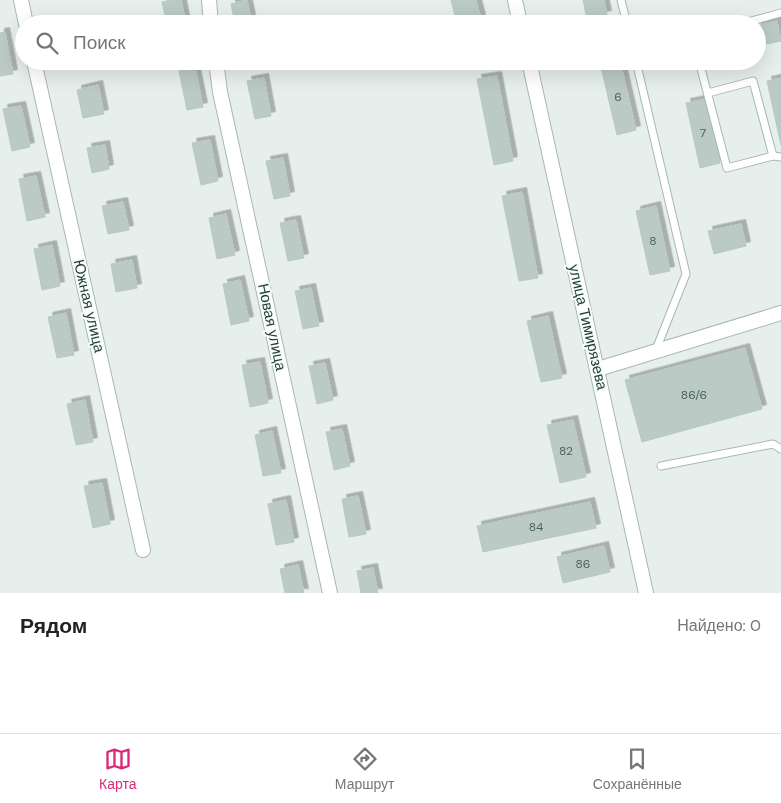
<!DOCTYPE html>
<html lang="ru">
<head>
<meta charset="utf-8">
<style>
	:root { --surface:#fff; --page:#f2f2f2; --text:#222; --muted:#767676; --line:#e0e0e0; --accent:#db2777 }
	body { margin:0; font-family:"DM Sans",sans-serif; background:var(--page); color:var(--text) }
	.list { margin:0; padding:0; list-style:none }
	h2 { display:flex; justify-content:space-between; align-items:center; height:65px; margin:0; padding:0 20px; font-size:21px }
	h2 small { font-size:16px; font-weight:400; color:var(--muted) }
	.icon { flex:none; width:28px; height:28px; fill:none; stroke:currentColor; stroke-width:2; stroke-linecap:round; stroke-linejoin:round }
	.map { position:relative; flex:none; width:781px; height:593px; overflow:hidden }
	.search { position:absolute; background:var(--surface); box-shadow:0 5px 20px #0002; left:15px; right:15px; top:15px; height:55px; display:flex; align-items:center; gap:12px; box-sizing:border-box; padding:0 18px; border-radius:28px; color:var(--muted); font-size:19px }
	.sheet { height:140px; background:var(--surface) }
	nav { display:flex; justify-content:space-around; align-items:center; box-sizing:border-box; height:70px; border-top:1px solid var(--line); background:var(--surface); font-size:14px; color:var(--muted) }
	nav a { display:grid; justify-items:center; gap:2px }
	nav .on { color:var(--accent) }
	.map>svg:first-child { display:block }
	.building { fill:#bbcac4; stroke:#b8c9c2; filter:url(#shadow) }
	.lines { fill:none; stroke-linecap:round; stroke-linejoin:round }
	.lane-casing { stroke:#a8b8b2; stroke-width:9 }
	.street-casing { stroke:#a8b8b2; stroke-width:16 }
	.lane { stroke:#fff; stroke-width:7 }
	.street { stroke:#fff; stroke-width:14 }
	.labels { text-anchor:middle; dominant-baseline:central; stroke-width:4; stroke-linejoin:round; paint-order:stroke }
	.number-label { font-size:12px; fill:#4a645c }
	.street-label { font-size:15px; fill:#24423a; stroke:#f7fbf9 }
</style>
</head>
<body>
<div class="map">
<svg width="781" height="593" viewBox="0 0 781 593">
	<defs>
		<filter id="shadow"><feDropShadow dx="4.5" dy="-4.5" stdDeviation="0" flood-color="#0004"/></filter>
	</defs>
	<rect width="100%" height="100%" fill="#e6efeb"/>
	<g class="building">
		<polygon points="172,0 181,0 186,24 167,24 162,2"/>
		<polygon points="247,0 252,24 235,24 231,4"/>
		<polygon points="451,0 476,0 481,19 457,24"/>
		<polygon points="583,0 604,0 607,15 587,19"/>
		<polygon points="777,21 781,41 757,46 757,26"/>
		<polygon points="5,32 13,74 0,76 0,33"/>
		<polygon points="608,61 620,61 636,130 617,135 600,63"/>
		<polygon points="195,68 203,107 187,110 179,71"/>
		<polygon points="497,76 513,161 494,165 477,79"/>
		<polygon points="264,78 271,116 255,119 247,81"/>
		<polygon points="781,78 781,145 767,81"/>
		<polygon points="98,85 104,114 83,118 77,90"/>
		<polygon points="706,99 720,163 700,168 686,103"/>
		<polygon points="21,106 30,147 12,151 3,109"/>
		<polygon points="210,140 218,181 201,185 192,143"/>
		<polygon points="105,145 109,169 92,173 87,148"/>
		<polygon points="283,158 290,196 274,199 266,161"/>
		<polygon points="36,176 45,217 27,221 19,179"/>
		<polygon points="522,192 538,278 519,281 502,196"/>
		<polygon points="123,202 129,230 108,234 102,206"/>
		<polygon points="656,206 670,271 650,275 636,211"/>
		<polygon points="226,214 235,255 217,259 209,218"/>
		<polygon points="296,220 304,258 288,261 280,223"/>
		<polygon points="741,224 746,246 714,254 708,231"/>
		<polygon points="52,245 60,286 42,290 34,249"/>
		<polygon points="132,260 137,288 116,292 111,264"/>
		<polygon points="240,280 249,321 231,325 223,284"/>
		<polygon points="311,288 319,326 303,329 295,291"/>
		<polygon points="66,313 74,355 57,358 48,317"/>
		<polygon points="548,316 562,378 541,382 527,321"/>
		<polygon points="745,348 762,409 642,442 625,380"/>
		<polygon points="260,362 268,403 250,407 242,365"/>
		<polygon points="325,363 333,400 317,404 309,366"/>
		<polygon points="85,400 93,442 76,445 67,404"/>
		<polygon points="573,420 586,477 560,483 547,425"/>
		<polygon points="342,429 350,466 334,470 326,432"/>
		<polygon points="272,431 281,473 263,476 255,435"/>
		<polygon points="102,483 110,524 93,528 84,486"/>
		<polygon points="358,496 366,534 349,537 342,499"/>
		<polygon points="286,500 294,542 276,545 268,504"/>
		<polygon points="590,502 596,528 483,552 477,526"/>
		<polygon points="604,546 610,572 563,583 557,557"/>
		<polygon points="298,565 304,593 285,593 280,569"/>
		<polygon points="373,568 378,593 361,593 357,571"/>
	</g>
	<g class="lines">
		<defs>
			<g id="lane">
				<polyline points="621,0 627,24"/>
				<polyline points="740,24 781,13"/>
				<polyline points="636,61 686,274 655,352"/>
				<polyline points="699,61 727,168 773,156 753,81 708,93"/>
				<polyline points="773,156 781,157"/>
				<polyline points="661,466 773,444 781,449"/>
			</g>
			<g id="street">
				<polyline points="21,0 26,24"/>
				<polyline points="209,0 211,24"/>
				<polyline points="515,0 520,24"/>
				<polyline points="34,61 143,550"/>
				<polyline points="216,61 220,92 330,593"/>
				<polyline points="529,61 646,593"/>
				<polyline points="598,369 781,313"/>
			</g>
		</defs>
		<use href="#lane" class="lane-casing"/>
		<use href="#street" class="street-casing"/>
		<use href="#lane" class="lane"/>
		<use href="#street" class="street"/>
	</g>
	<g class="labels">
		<g class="number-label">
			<text x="618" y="97">6</text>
			<text x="703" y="133">7</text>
			<text x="653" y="241">8</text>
			<text x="694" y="395">86/6</text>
			<text x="566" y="451">82</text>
			<text x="536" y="527">84</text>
			<text x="583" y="564">86</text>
		</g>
		<g class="street-label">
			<text transform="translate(89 306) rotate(77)">Южная улица</text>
			<text transform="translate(272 327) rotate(78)">Новая улица</text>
			<text transform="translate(588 327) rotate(77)">улица Тимирязева</text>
		</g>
	</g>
</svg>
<div class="search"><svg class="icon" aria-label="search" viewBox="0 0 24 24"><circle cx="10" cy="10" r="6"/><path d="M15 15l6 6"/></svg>Поиск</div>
</div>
<section class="sheet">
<h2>Рядом<small>Найдено: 0</small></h2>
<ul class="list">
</ul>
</section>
<nav>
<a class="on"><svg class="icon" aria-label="map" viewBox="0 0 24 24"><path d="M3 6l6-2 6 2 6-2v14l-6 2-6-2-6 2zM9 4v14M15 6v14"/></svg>Карта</a>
<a><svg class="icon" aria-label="directions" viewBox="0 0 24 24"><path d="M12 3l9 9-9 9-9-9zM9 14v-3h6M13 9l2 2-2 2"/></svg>Маршрут</a>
<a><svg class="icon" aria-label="saved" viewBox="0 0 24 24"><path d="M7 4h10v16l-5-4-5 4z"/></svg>Сохранённые</a>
</nav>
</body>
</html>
